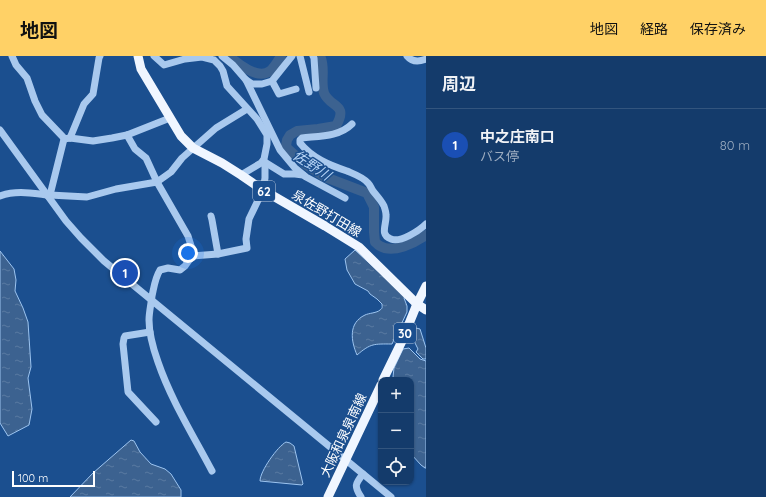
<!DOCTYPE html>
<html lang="ja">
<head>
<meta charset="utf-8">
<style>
	:root { --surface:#143b6b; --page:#214673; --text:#f1f3f6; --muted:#9dadc1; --line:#33557e; --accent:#ffd166 }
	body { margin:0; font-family:Quicksand,"Noto Sans JP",sans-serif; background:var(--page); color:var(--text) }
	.controls { position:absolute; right:12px; bottom:12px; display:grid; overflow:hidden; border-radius:8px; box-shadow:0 1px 3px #0004 }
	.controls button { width:36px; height:36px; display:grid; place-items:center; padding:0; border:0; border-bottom:1px solid var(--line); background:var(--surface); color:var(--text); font:20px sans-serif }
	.scale { position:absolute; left:12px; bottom:10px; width:83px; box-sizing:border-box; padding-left:4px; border:2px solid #fff; border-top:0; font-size:11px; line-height:14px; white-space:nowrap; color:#fff; -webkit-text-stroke:3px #1b4f8f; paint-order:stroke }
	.you { position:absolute; left:188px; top:197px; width:14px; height:14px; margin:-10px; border:3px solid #fff; border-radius:50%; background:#1a73e8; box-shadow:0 0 0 6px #1a73e833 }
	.badge { display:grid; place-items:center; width:26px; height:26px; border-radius:50%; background:var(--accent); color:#fff; font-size:13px; font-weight:700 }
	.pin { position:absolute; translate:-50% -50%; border:2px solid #fff; box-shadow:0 1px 4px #0006 }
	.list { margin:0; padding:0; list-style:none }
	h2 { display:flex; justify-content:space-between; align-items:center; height:52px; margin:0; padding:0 16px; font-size:17px }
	h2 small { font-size:13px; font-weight:400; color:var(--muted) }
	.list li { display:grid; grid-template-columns:26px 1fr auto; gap:12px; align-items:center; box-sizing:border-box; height:72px; padding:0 16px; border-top:1px solid var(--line) }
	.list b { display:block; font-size:15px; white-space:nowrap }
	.list p { margin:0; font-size:13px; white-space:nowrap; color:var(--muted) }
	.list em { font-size:13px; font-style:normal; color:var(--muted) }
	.icon { flex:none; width:22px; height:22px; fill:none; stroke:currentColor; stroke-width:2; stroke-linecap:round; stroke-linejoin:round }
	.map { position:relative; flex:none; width:426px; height:441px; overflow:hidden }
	header { display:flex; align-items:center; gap:24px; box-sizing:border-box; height:56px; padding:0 20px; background:var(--accent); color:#111 }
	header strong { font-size:19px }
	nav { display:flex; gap:22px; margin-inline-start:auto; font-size:14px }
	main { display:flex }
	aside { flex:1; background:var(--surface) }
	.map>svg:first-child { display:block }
	.water { fill:url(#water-ripples); stroke:#9cc4f0 }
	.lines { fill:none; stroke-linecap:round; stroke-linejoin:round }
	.river { stroke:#3c6290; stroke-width:10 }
	.minor { stroke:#a9c9ee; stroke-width:7 }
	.major { stroke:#f0f6ff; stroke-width:9 }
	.labels { text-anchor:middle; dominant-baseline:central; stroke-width:3; stroke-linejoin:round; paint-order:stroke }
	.shield { fill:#1b4f8f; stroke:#bbcadd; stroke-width:1 }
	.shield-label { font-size:12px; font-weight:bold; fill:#fff }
	.street-label { font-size:13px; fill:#fff; stroke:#1b4f8f }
	.water-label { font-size:14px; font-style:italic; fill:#b5d3f5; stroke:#1b4f8f }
</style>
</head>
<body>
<header>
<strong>地図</strong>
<nav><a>地図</a><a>経路</a><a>保存済み</a></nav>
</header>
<main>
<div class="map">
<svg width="426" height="441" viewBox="0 0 426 441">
	<defs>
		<pattern id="water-ripples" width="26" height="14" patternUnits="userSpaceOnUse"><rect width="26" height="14" fill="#3c6290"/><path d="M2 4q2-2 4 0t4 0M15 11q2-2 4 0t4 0" fill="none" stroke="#597aa1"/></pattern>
	</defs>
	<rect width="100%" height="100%" fill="#1b4f8f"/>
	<g class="water">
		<path d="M355,194l50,46 -1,2 3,8v6l-15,32c-18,0 -21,-1 -35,11 -6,-14 -9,-32 8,-40 4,-2 12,-2 15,-5 3,-2 2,-3 2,-6l-5,-5 -7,-5 -2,-3 -13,-7 -8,-14 -2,-11z"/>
		<polygon points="0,195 14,213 16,224 15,235 23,252 28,266 31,311 28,322 32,353 29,369 8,380 0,367"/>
		<polygon points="416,272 420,273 426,292 426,303 423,303 416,296 418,293 412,281"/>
		<polygon points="409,292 420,303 426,305 426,412 425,412 421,409 411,398 411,324 398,324 393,321 394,312 403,293"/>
		<polygon points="131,384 134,385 140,396 151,408 165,413 171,418 181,434 181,441 70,441 93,417"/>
		<path d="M286,386l4,1 4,3 9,38 -1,1 -42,-4c0,-10 18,-35 26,-39z"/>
	</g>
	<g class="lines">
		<g class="river">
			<path d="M229,0c9,8 29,24 41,15 4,-3 8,-10 11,-15"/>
			<path d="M320,0c6,11 0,25 4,37 6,15 25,10 12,33l-18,3 -21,2 -7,4 -3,5 -1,6 2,3 17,15 20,13 42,16 7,14v25l1,10c1,1 3,3 5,4 13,8 35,-3 46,-11"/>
		</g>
		<g class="minor">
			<polyline points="12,0 16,9 27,22 35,45 42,59 63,81 64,83 50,139"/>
			<polyline points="154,0 164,9 185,3 202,1 214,4 220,10 223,15 227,30 257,63 267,79 267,88 264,103 261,107 241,119"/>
			<polyline points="222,0 233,9 246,24 252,28 262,28 272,25 292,0"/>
			<polyline points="300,0 309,36"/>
			<polyline points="313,0 314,2 316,32"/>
			<path d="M407,0c5,6 12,6 19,3"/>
			<polyline points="246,24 280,94 295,112 306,121 345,142"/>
			<polyline points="272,25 279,38 296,33"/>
			<path d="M352,68c-13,13 -33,12 -50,14l-2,2v3c12,15 29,22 47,28 7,3 16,6 21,12 2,2 3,5 5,8 4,5 8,9 11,15 1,3 2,6 2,9 1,9 -7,20 5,24 9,4 28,-8 35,-15"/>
			<polyline points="0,74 66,165 81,182 104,205 391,441"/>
			<polyline points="127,79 135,93 146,102 157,126 171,116 182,102 216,72 247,53"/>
			<polyline points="70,82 84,48 93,38 99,2 100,0"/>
			<polyline points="64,83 70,82 93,85 112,82 127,79 170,62"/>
			<polyline points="263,105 284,118 295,118 303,119"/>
			<path d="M0,140c16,-6 31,-3 47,-1"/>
			<polyline points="48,140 50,139 87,141 116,133 157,126 188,180 193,196 192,200"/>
			<polyline points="211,160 212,164 218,198"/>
			<polyline points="150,276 125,280 124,282 123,288 128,336 156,366"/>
			<path d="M212,415c-19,-36 -41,-71 -54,-109 -5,-14 -9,-27 -9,-42 0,-7 2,-16 3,-24 2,-9 3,-18 8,-26l8,-2 12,2 5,-4 7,-10 26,-2 29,-6 -1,-9 3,-20 14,-29 2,-12v-15"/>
			<path d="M361,441c-7,-11 -6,-13 2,-23"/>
		</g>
		<g class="major">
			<polyline points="138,0 141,13 181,80 193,92 222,107 241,119 263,134 325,170 359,191 417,248 426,254"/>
			<polyline points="383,324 402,285 417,248 426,230"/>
			<polyline points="328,441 381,329"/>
		</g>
	</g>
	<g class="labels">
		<g class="shield">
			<rect x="253" y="125" width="22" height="20" rx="3"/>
			<rect x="394" y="267" width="22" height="20" rx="3"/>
		</g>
		<g class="shield-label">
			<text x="264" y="135">62</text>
			<text x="405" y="277">30</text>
		</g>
		<g class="street-label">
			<text transform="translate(327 157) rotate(31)">泉佐野打田線</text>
			<text transform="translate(343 379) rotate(-65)">大阪和泉泉南線</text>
		</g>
		<g class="water-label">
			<text transform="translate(312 109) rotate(34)">佐野川</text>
		</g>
	</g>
</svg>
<div class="controls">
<button>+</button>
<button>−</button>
<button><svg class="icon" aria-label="locate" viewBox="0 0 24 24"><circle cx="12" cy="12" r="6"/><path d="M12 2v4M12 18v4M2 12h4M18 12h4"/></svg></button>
</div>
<div class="scale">100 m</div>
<div class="you"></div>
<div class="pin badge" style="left:125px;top:217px;background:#1a4fb4">1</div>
</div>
<aside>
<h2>周辺<small></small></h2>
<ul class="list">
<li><span class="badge" style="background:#1a4fb4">1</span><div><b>中之庄南口</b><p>バス停</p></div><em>80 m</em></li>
</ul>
</aside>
</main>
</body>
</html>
